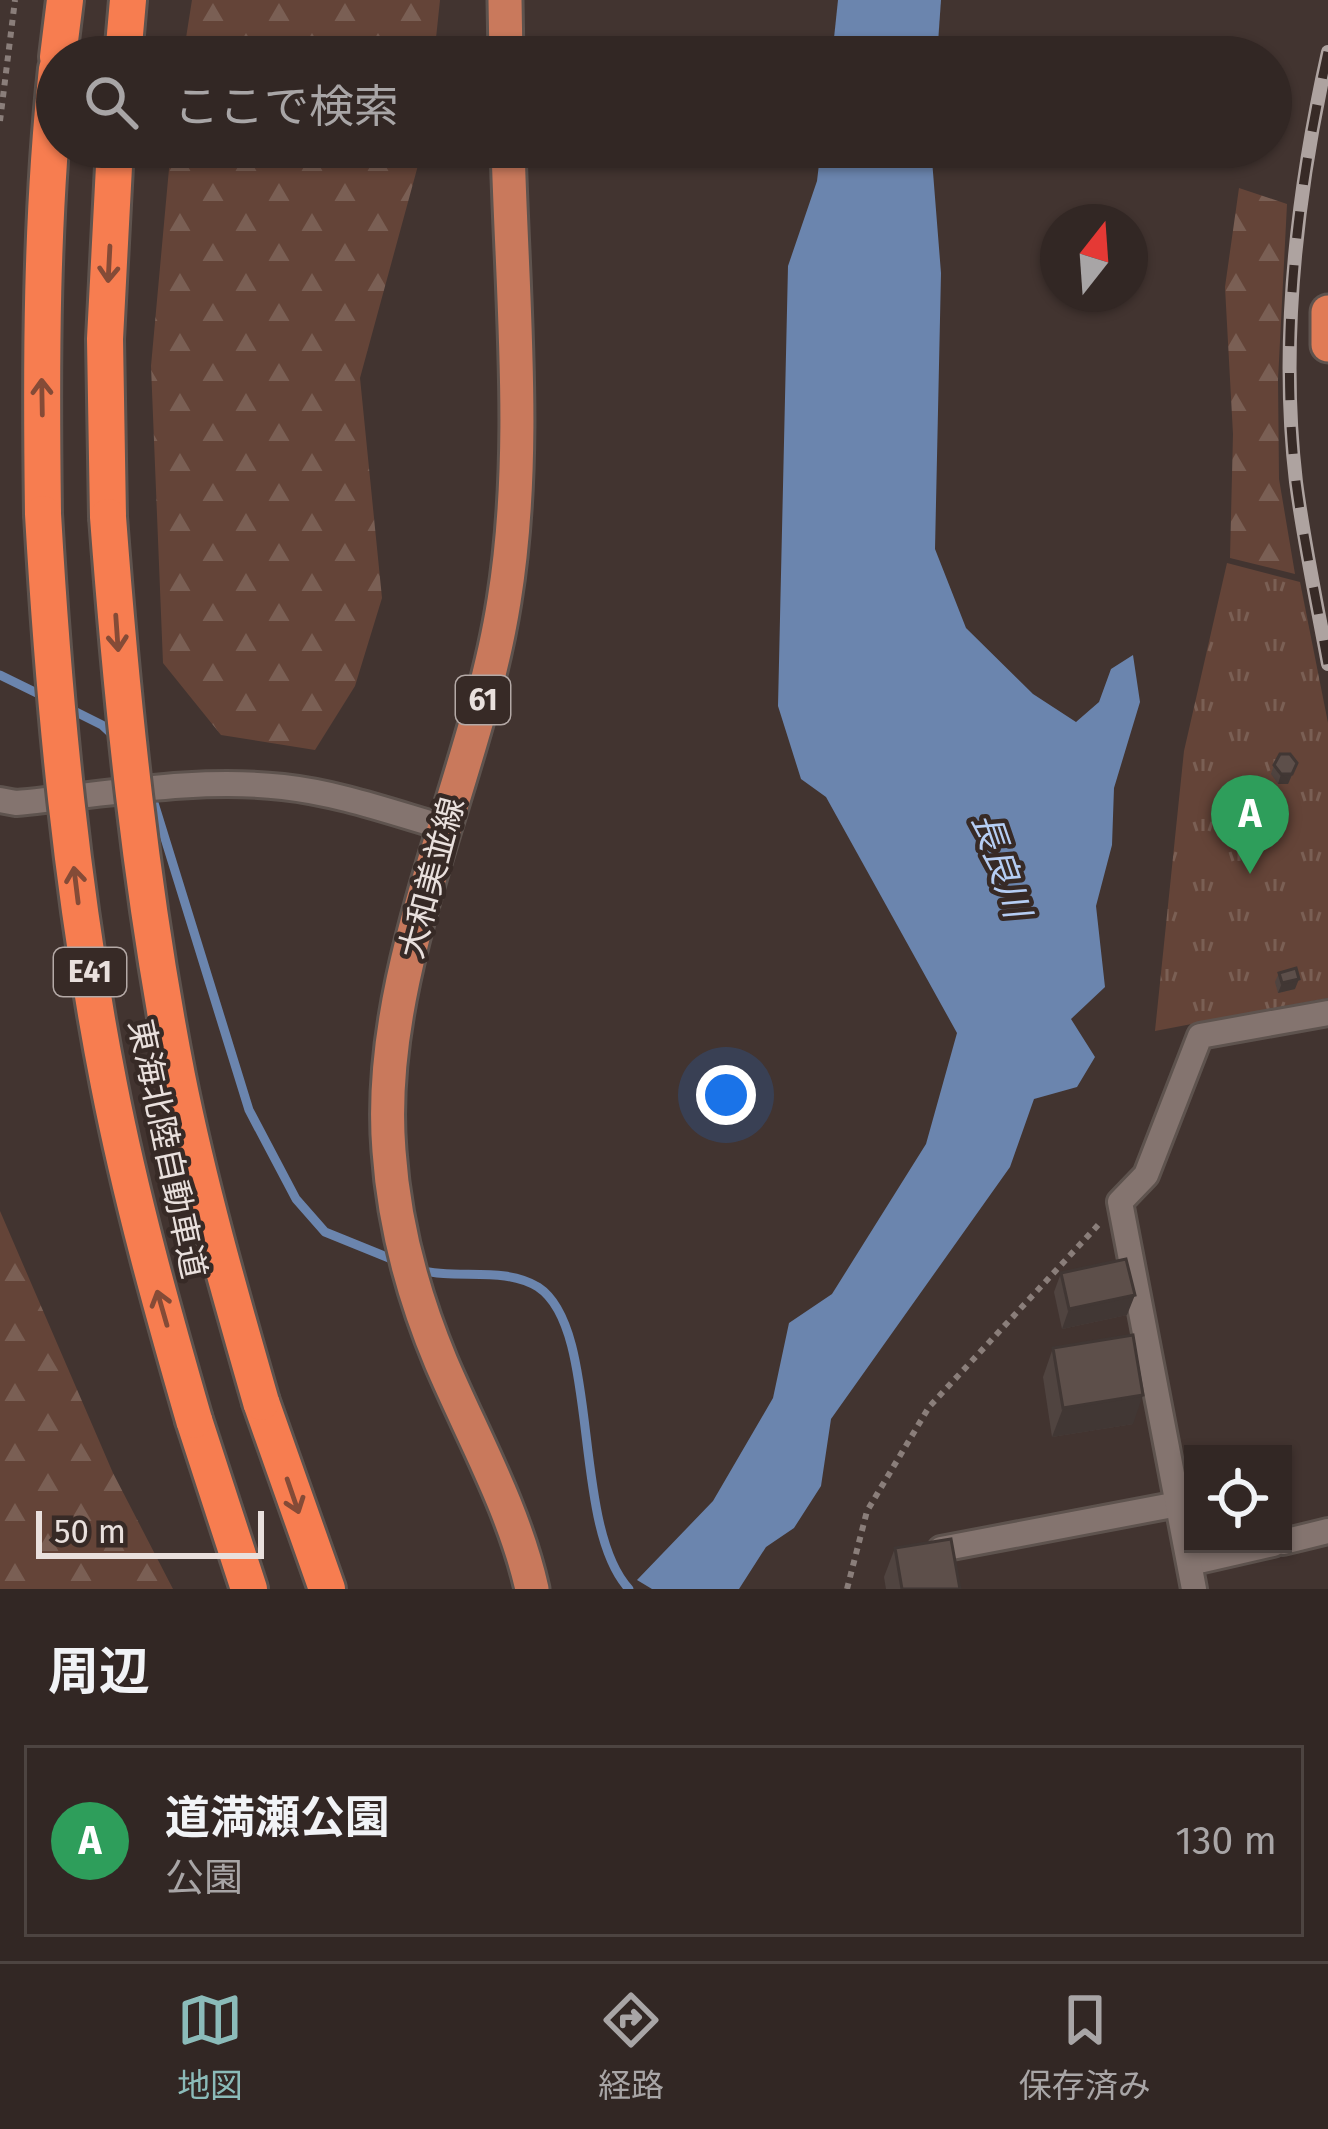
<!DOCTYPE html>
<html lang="ja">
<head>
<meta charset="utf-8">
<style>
	:root { --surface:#322724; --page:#3d3331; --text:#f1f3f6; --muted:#a8a5a6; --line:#4d4441; --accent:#8bbbb9 }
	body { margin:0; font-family:"Fira Sans","Noto Sans JP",sans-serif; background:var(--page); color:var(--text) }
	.controls { position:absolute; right:36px; bottom:36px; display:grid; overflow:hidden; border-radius:0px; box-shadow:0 3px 9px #0004 }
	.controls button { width:108px; height:108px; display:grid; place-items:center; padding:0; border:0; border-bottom:3px solid var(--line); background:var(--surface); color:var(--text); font:60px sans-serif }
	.compass { position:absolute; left:1040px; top:204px; width:108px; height:108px; border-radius:50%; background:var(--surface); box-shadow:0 3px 9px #0004; rotate:17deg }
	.scale { position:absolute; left:36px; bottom:30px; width:228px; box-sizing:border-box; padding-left:12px; border:6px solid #e9e0dd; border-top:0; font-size:33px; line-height:42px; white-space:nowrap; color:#e9e0dd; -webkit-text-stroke:9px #372a26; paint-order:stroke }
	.you { position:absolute; left:726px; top:1095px; width:42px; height:42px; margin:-30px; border:9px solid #fff; border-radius:50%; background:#1a73e8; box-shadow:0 0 0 18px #1a73e833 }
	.badge { display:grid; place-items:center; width:78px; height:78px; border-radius:50%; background:var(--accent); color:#fff; font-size:39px; font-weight:700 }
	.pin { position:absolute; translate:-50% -99px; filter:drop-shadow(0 3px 6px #0008) }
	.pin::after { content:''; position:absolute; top:63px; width:42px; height:36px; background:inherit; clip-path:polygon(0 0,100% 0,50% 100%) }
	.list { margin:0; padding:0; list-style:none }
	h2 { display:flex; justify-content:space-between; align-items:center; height:156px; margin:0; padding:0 48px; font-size:51px }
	h2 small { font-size:39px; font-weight:400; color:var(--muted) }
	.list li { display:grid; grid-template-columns:78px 1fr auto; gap:36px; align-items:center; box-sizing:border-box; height:192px; margin:0 24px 24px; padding:0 24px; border:3px solid var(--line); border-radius:0px }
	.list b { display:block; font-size:45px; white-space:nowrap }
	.list p { margin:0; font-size:39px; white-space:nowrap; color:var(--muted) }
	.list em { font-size:39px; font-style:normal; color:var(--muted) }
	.icon { flex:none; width:66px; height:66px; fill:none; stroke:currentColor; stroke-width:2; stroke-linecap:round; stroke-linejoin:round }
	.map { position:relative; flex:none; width:1328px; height:1589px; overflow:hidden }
	.search { position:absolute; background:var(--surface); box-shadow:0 3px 9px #0004; left:36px; right:36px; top:36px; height:132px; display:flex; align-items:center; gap:30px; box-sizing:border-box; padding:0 42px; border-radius:66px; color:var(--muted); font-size:45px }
	.sheet { height:372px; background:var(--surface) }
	nav { display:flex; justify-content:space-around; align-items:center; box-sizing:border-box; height:168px; border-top:3px solid var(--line); background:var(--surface); font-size:33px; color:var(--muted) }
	nav a { display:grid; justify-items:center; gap:6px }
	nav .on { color:var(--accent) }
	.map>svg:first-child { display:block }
	.grass { fill:url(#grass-tufts) }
	.forest { fill:url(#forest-firs) }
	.water { fill:#6b85ae }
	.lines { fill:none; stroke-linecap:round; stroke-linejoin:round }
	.stream { stroke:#6b85ae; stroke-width:9 }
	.minor-casing { stroke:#5e534e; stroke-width:30 }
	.primary-casing { stroke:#5e534e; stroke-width:39 }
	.trunk-casing { stroke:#5e534e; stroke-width:39 }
	.motorway-casing { stroke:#5e534e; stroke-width:42 }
	.path { stroke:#8a7e7a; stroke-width:6; stroke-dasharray:6 6; stroke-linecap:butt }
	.minor { stroke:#84746f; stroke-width:24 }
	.primary { stroke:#c9795c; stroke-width:33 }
	.trunk { stroke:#e07b56; stroke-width:33 }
	.motorway { stroke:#f77d50; stroke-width:36 }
	.rail-casing { stroke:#aea3a0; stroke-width:14 }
	.rail { stroke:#372a26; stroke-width:9; stroke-dasharray:27; stroke-linecap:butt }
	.motorway-bridge-casing { stroke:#5e534e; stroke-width:42; stroke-linecap:butt }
	.motorway-bridge { stroke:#f77d50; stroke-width:36 }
	.wall { fill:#504440 }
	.shaded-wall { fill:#413734 }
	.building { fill:#5d4f4a; stroke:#413734; stroke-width:3 }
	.oneway { stroke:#844b37 }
	.labels { text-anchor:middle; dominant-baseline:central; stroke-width:9; stroke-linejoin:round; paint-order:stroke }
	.shield { fill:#372a26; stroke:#b4a9a6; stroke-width:3 }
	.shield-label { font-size:30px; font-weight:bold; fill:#e9e0dd }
	.street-label { font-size:33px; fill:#e9e0dd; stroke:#372a26 }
	.water-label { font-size:36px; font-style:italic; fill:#b5cdf3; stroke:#372a26 }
</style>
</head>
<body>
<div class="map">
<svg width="1328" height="1589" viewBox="0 0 1328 1589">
	<defs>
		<pattern id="grass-tufts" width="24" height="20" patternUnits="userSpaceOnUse" patternTransform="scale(3)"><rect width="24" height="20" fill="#644438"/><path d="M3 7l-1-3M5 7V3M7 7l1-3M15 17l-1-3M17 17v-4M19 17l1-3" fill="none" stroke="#7a5f54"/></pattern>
		<pattern id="forest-firs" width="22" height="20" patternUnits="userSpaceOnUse" patternTransform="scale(3)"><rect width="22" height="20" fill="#644438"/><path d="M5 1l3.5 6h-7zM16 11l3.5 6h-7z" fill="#7a5f54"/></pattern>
	</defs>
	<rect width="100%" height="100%" fill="#423430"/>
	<polygon class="grass" points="1227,563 1300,582 1328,723 1328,998 1155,1031 1184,751"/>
	<g class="forest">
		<polygon points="192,0 440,0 434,57 183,57"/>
		<polygon points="171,147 423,147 360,378 382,598 355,686 315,750 221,735 163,663 151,366"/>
		<polygon points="1239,188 1287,204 1278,380 1279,479 1295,574 1230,558 1233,434 1225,287"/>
		<polygon points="0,1211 113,1473 173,1589 0,1589"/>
	</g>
	<g class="water">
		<polygon points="838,0 941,0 937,57 832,57"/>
		<polygon points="821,147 931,147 941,273 935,549 966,628 1033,694 1076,722 1099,702 1111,669 1133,655 1140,702 1114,788 1112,845 1096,906 1105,987 1071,1019 1095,1057 1077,1087 1034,1099 1010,1167 831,1419 821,1486 794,1528 766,1547 739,1589 652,1589 637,1580 713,1501 773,1398 789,1323 832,1294 926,1144 957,1033 826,797 801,779 778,706 788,266 817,181"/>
	</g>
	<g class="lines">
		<g class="stream">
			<polyline points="0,675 49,699"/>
			<polyline points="70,709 102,725 116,738"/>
			<polyline points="150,790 249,1110 296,1199 325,1232 399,1262"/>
			<path d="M420,1270c37,10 84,-4 118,17 64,42 32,238 91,302"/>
		</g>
		<defs>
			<g id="minor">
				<path d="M0,800l16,3c87,-8 179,-26 267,-16 55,6 108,25 160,40"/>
				<polyline points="1283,1542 1328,1531"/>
				<polyline points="941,1549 1178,1504"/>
				<polyline points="1190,1563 1273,1544"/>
				<polyline points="1194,1589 1120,1202 1146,1175 1200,1036 1328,1013"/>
			</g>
			<g id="primary">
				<polyline points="505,0 506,57"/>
				<path d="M508,147c4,150 20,306 -4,454 -28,179 -130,367 -115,550 5,72 24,144 52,211 32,75 73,147 91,227"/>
			</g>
			<polyline id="trunk" points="1328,312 1328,345"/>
			<g id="motorway">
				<polyline points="58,57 65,0"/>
				<polyline points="123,57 128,0"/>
				<path d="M43,514c-2,-149 -2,-297 14,-445"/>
				<polyline points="108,517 105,339 115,147"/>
				<polyline points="261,1402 327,1589"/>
				<polyline points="194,1420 249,1589"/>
			</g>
		</defs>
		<use href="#minor" class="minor-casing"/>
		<use href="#primary" class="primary-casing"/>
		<use href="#trunk" class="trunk-casing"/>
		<use href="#motorway" class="motorway-casing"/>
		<g class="path">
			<polyline points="0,121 15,0"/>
			<polyline points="847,1589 867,1511 929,1407 1100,1223"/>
		</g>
		<use href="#minor" class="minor"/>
		<use href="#primary" class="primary"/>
		<use href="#trunk" class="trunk"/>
		<use href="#motorway" class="motorway"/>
		<defs>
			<path id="rail" d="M1328,52c-31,139 -49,287 -32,430 8,61 21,122 32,182"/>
		</defs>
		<use href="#rail" class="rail-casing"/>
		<use href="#rail" class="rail"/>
		<defs>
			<g id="motorway-bridge">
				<path d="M43,514c11,192 29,382 66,571 22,113 53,224 85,335"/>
				<path d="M108,517c14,187 33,374 69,559 22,110 53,218 84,326"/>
			</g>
		</defs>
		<use href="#motorway-bridge" class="motorway-bridge-casing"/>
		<use href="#motorway-bridge" class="motorway-bridge"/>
	</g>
	<g class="wall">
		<polygon points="1297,763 1288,784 1278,784 1271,774 1274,765"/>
		<polygon points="1279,973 1295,989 1278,993 1275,982"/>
		<polygon points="1061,1273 1127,1315 1062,1329 1054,1292"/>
		<polygon points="1053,1348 1133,1424 1052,1437 1043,1377"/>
		<polygon points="895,1548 960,1589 886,1589 884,1577"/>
	</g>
	<g class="shaded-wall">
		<polygon points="1297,763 1288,784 1278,784 1281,774"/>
		<polygon points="1299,979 1295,989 1278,993 1282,983"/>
		<polygon points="1135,1295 1127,1315 1062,1329 1069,1309"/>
		<polygon points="1143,1395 1133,1424 1052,1437 1063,1408"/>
	</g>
	<g class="building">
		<polygon points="1280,754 1290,754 1297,763 1292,774 1281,774 1274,765"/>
		<polygon points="1296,968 1299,979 1282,983 1279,973"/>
		<polygon points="1126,1259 1135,1295 1069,1309 1061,1273"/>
		<polygon points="1133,1335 1143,1395 1063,1408 1053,1348"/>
		<polygon points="951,1539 960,1589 902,1589 895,1548"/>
	</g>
	<defs><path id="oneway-shaft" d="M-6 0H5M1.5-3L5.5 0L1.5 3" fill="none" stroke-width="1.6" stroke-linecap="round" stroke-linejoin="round" transform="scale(3)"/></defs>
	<g class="oneway">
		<use href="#oneway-shaft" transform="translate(109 264) rotate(93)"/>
		<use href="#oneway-shaft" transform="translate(42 397) rotate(-91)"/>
		<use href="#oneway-shaft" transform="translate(117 633) rotate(86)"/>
		<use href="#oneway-shaft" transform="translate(76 885) rotate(-97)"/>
		<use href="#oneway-shaft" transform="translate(162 1308) rotate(-106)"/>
		<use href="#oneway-shaft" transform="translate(293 1496) rotate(71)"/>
	</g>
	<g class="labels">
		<g class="shield">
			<rect x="456" y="676" width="54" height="48" rx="9"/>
			<rect x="54" y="948" width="72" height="48" rx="9"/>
		</g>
		<g class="shield-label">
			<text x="483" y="700">61</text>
			<text x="90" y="972">E41</text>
		</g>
		<g class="street-label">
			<text transform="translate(432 878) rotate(-75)">大和美並線</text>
			<text transform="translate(167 1149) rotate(78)">東海北陸自動車道</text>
		</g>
		<g class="water-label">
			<text transform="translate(1001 865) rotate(71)">長良川</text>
		</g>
	</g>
</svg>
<div class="controls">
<button><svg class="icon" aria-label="locate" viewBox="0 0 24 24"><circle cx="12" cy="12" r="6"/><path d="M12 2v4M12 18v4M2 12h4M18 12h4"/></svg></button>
</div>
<svg class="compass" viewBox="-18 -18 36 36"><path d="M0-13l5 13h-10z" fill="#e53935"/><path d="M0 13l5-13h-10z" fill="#a8a5a6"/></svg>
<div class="scale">50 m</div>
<div class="you"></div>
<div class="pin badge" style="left:1250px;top:874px;background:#2e9e5b">A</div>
<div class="search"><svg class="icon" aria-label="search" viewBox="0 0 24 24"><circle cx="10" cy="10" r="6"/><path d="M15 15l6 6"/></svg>ここで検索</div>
</div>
<section class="sheet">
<h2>周辺<small></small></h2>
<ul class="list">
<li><span class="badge" style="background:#2e9e5b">A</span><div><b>道満瀬公園</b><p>公園</p></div><em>130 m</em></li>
</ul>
</section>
<nav>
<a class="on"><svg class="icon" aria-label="map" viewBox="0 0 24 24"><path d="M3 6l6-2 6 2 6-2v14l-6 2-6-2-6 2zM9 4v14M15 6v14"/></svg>地図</a>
<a><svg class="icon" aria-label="directions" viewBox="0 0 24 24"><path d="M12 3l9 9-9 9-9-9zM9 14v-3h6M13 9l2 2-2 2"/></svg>経路</a>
<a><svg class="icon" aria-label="saved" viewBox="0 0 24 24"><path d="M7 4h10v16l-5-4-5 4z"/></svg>保存済み</a>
</nav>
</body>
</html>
